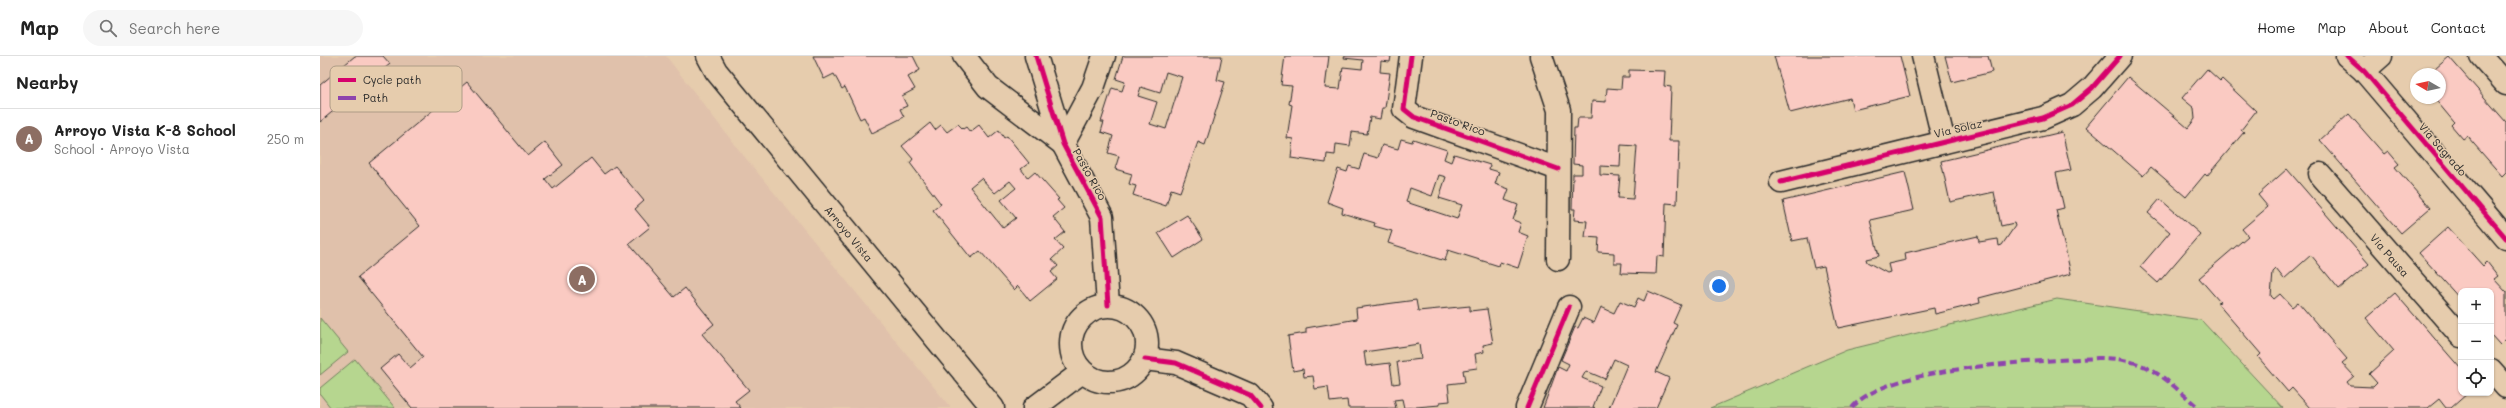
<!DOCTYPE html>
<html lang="en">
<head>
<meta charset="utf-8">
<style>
	:root { --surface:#fff; --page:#f6f6f6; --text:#222; --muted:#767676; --line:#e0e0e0; --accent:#d1495b }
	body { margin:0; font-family:Mali,sans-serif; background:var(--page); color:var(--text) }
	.controls { position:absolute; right:12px; bottom:12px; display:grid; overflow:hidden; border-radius:8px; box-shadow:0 1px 3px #0004 }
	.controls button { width:36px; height:36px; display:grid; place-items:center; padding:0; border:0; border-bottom:1px solid var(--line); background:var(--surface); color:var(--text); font:20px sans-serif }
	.compass { position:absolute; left:2090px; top:12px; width:36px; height:36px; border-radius:50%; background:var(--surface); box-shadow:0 1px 3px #0004; rotate:279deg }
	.you { position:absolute; left:1399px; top:230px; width:14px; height:14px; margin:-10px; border:3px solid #fff; border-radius:50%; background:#1a73e8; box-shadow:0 0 0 6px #1a73e833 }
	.badge { display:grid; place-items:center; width:26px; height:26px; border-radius:50%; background:var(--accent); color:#fff; font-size:13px; font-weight:700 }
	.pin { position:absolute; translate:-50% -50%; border:2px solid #fff; box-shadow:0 1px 4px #0006 }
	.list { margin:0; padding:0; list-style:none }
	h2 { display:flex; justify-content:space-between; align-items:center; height:52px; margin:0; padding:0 16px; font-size:17px }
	h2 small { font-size:13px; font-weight:400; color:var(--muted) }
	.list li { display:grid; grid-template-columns:26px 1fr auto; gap:12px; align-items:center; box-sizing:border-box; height:60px; padding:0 16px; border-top:1px solid var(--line) }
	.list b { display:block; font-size:15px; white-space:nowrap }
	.list p { margin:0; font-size:13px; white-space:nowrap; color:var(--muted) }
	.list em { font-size:13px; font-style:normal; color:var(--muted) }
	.icon { flex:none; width:22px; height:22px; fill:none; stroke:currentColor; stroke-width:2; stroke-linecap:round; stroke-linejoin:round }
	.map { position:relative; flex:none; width:2186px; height:352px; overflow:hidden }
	header { display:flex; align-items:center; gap:24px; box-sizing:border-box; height:56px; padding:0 20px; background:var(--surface); border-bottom:1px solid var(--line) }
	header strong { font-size:19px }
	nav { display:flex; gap:22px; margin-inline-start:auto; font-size:14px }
	.search { width:280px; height:36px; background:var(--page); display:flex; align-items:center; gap:10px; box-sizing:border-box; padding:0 14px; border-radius:22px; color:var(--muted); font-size:15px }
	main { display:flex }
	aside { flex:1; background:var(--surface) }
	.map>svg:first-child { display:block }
	.built { fill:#e0c1ab }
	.green { fill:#b6d68f; stroke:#70805d }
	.building { fill:#facac2; stroke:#2b2b2b; fill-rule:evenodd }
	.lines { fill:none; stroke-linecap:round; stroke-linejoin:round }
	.minor-casing { stroke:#2b2b2b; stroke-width:25 }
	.secondary-casing { stroke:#2b2b2b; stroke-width:25 }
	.minor { stroke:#e6ccad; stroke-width:22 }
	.secondary { stroke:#e6ccad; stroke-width:22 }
	.quiet { stroke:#8e44ad; stroke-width:4; stroke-dasharray:8 4; stroke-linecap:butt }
	.cycleway-casing { stroke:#e6ccad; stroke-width:8 }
	.cycleway { stroke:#d6006c; stroke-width:5 }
	.labels { text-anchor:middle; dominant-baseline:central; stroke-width:3; stroke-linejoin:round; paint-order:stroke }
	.street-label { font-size:11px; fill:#2b2b2b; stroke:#e6ccad }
	.key { fill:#e6ccad; stroke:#ae9c86; stroke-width:1 }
	.key-label { font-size:11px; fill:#2b2b2b }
</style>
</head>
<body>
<header>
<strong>Map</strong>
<div class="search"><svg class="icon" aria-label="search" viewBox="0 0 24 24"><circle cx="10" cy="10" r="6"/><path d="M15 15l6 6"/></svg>Search here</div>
<nav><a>Home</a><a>Map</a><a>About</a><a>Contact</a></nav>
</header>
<main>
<aside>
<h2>Nearby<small></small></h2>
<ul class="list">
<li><span class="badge" style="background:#8d6e63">A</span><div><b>Arroyo Vista K-8 School</b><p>School · Arroyo Vista</p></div><em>250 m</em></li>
</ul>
</aside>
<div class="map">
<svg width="2186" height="352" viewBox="0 0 2186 352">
	<rect width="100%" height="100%" fill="#e6ccad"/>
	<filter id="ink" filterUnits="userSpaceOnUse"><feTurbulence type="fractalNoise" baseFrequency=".025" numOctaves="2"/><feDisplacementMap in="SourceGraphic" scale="8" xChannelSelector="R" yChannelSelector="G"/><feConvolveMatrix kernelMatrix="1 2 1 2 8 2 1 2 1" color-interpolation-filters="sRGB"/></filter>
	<g filter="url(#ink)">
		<polygon class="built" points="0,0 346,0 419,94 631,352 0,352"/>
		<g class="green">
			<polygon points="1737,243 1881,264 1963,352 1390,352 1527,294"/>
			<polygon points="0,262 28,296 0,319"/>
			<polygon points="35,303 75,352 11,352 0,338 0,332"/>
		</g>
		<g class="building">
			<polygon points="35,0 63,0 70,8 0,66 0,29"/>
			<polygon points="493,0 593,0 600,14 588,21 595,33 582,40 587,50 580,53 584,61 552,77 544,61 540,63 525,31 522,33 514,18 504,23"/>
			<path d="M803,0h99l-5,24 8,2 -20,63 -7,-3 -18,50 -9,-3 -5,17 -33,-11 3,-9 -7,-2 3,-10 -17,-5 4,-13 -11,-3 5,-17 -12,-4 3,-10h-3l11,-34 10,3 3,-9 -9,-3zM846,16l16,5 -16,52 -16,-5 7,-22 -19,-6 3,-9 19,6z"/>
			<polygon points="965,0 1009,0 1005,32 1020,33 1023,11 1042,13 1043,4 1024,2 1025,0 1071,0 1070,6 1061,5 1060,16 1070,17 1065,52 1062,52 1060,63 1050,61 1047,78 1032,76 1030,90 1016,88 1015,99 1007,98 1006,107 971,102 973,83 967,82 972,49 969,48 972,30 961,29"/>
			<polygon points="1454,0 1580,0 1590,40 1533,54 1530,42 1470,57"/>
			<polygon points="1625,0 1668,0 1672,16 1632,26"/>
			<polygon points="2129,1 2186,66 2186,116 2182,120 2147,80 2143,83 2131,69 2134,66 2114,42 2120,42 2120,18 2109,18"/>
			<polygon points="1887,13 1900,25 1902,23 1936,55 1921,74 1924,76 1887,120 1885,118 1866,141 1831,111 1823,120 1766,71 1808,21 1868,72 1875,63 1874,52 1862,42"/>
			<path d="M1309,14l36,1 -1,15 7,1 -2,54h10l-2,63 -11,-1 -2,54 -7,-1 -1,18 -35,-1 1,-10h-8v-10l-16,-1 1,-14 -14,-1 2,-16 -13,-1 1,-11h-3l1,-35h9v-9l-9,-1 1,-36h3l1,-10h13l1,-17 14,1 1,-14 14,1 1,-12h7zM1301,89l16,1 -4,53 -15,-1 2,-22 -20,-1v-9l20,1z"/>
			<polygon points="147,26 208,100 225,86 243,109 225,123 233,133 271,102 284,118 295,110 324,145 315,153 330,171 309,188 354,241 365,232 394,268 382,278 429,334 415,345 421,352 92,352 60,313 78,298 90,312 103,301 38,221 100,170 49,107"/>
			<polygon points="2029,58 2064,98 2068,95 2079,108 2075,111 2110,152 2081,177 2000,84"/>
			<path d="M610,67l5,7 6,-5 6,7 11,-8 5,5 3,-2 4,5 9,-7 10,13 10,-8 5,8 3,-2 22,27 -8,6 7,9 7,-6 24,27 -2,1 7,8 -11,9 12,15 -10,8 8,9 -11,10 6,7 -7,6 6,7 -27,22 -12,-15 -4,4 -34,-39 -9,7 -38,-48 8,-6 -31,-41 3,-4 -11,-13zM661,122l14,15 15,-12 6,7 -15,12 15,18 -13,10 -33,-41z"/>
			<polygon points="1742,76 1751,114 1736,117 1744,152 1736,154 1751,218 1659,242 1660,247 1615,258 1614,252 1518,272 1504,210 1494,212 1487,182 1472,185 1463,145 1585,116 1594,154 1550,164 1559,200 1546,203 1547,206 1567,217 1570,216 1568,208 1586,204 1585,197 1658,180 1659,186 1678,183 1679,190 1682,189 1695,170 1694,167 1681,170 1674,136 1630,146 1621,105"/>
			<path d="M1081,83l11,3 1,-3 34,11 -3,9 7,3 3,-8 36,11 -1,4 10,3 -4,12 14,5 -4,11 13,5 -5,15 8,3 -3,9 10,4 -10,32 -18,-6 -1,4 -51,-16 -3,11 -57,-18 4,-12 -18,-5 1,-3 -33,-10 1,-5 -16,-6 11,-33 9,3 2,-6 10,3 5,-15 14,4 4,-13 16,4zM1119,119l7,2 -7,21 23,7 -5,14 -51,-17 4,-14 22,8z"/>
			<polygon points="1967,113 2049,208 2019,233 1991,199 1964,223 1956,213 1953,216 1951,240 1954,243 1960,238 1972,251 1978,246 2027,303 2022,307 2034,320 2027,326 2030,330 2053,331 2057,327 2049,318 2074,295 2046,262 2075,237 2141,313 2141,337 2148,337 2131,352 2126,352 2119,343 2108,352 1990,352 1972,332 1968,336 1938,301 1941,298 1897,247 1900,246 1879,222 1928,180 1922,173 1948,151 1938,139"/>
			<polygon points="1840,143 1880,178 1838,227 1820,211 1850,176 1828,157"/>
			<polygon points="867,159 883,183 854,202 838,177"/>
			<polygon points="2128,171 2163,210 2167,206 2178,220 2174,223 2186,236 2186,283 2180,289 2171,279 2171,235 2141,235 2141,244 2099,197"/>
			<polygon points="1328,235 1361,249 1353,267 1357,269 1336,316 1349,322 1336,352 1289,352 1307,309 1294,303 1285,323 1266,315 1262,322 1281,330 1273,351 1275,352 1223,352 1238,311 1246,315 1249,308 1241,304 1255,271 1258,272 1263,262 1274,267 1281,251 1294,257 1300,245 1314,251 1318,242 1324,245"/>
			<path d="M1096,244l2,11 52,-5v5l17,-2 6,34 -10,2 1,7 -9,2 2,14 -14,2 2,12 -17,2 2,17 -10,1v3l-36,3 -2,-9 -8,1 2,8h-48l-1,-8 -17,2 -2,-15 -13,2 -2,-13 -9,1 -1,-8 -10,2 -5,-35 18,-3v-5l51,-9 -1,-11zM1099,288l2,15 -24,3 3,21 -7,1 -3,-21 -24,3 -2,-14z"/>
		</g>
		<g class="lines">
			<defs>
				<g id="minor">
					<polyline points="644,0 668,31 743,88 773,32 784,0"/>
					<polyline points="716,0 743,88 782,161 788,249"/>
					<polyline points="1091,0 1084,53 1094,61 1238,113"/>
					<polyline points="1221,0 1239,54 1238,203"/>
					<polyline points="1603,0 1624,86"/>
					<polyline points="2027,0 2044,15 2186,182"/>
					<polyline points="2161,0 2186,28"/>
					<polyline points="2044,15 2061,0"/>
					<path id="s1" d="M2000,118l141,162"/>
					<polyline points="1461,126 1723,62 1752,49 1772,32 1800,0"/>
					<circle cx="789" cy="288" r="38"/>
					<polyline points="825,303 856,307 930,339 941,352"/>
					<polyline points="2171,314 2186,331"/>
					<polyline points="714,352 762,316"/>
					<polyline points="1207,352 1249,251"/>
				</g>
				<g id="secondary">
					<path id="s2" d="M388,0l8,15 277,337"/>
				</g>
			</defs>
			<use href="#minor" class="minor-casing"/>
			<use href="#secondary" class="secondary-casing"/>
			<use href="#minor" class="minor"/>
			<use href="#secondary" class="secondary"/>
			<path class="quiet" d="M1532,352c33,-43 193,-47 246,-50 50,0 65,19 101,50"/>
			<defs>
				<g id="cycleway">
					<polyline points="716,0 743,88 782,161 788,249"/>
					<polyline points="1091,0 1084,53 1094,61 1238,113"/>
					<polyline points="2027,0 2044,15 2186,182"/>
					<polyline points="1461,126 1723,62 1752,49 1772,32 1800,0"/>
					<polyline points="825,303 856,307 930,339 941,352"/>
					<polyline points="1207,352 1249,251"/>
				</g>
			</defs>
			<use href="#cycleway" class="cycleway-casing"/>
			<use href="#cycleway" class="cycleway"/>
		</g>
	</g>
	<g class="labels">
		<g class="street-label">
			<text transform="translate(1138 66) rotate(20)">Pasto Rico</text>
			<text transform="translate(1638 72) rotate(-13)">Via Solaz</text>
			<text transform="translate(2123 93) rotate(49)">Via Sagrado</text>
			<text transform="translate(770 118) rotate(61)">Pasto Rico</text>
			<text stroke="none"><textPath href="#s2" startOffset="227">Arroyo Vista</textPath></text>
			<text stroke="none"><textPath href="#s1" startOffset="107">Via Pausa</textPath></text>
		</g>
	</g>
	<rect x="10" y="10" width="132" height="46" rx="6" class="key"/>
	<rect x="18" y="22" width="18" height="4" fill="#d6006c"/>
	<rect x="18" y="40" width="18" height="4" fill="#8e44ad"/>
	<g class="key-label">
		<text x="43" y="28">Cycle path</text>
		<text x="43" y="46">Path</text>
	</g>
</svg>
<div class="controls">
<button>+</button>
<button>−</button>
<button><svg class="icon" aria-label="locate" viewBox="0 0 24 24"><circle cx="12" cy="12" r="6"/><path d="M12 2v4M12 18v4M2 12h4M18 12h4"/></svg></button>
</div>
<svg class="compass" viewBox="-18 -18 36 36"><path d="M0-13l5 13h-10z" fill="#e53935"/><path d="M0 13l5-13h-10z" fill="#767676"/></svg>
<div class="you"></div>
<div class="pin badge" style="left:262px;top:223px;background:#8d6e63">A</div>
</div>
</main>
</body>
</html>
